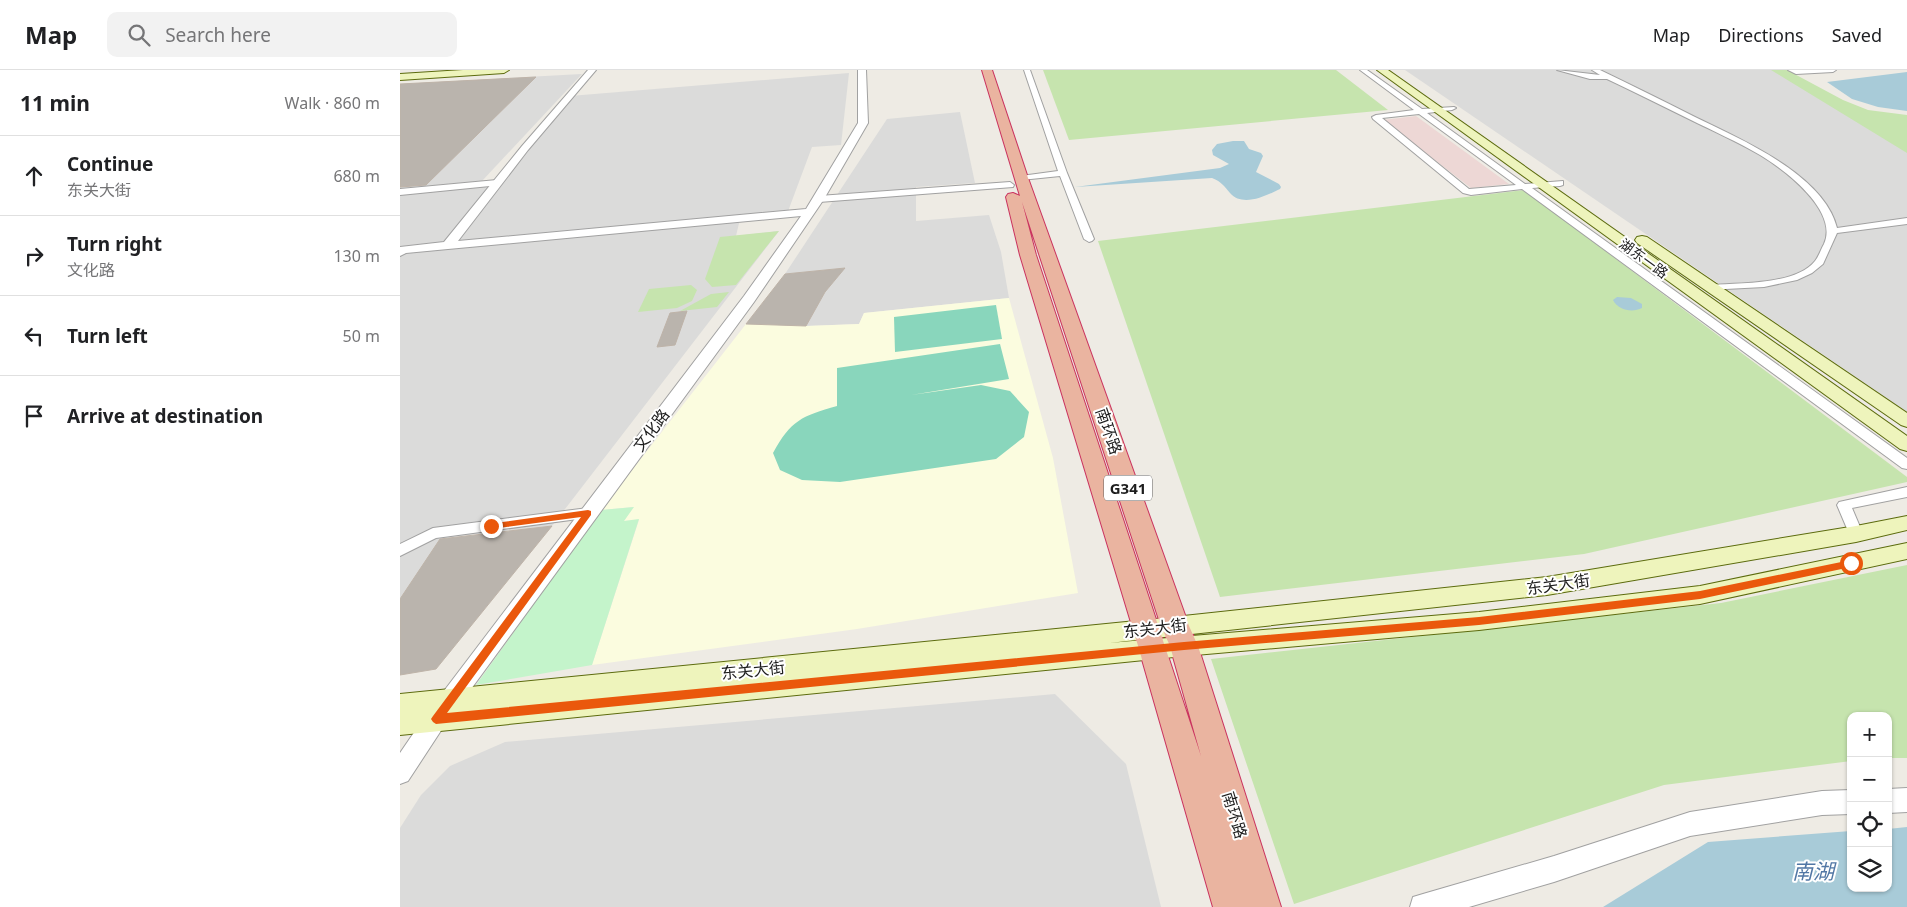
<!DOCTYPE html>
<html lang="en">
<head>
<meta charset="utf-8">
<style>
	:root { --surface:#fff; --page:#f2f2f2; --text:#202124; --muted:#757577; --line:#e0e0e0 }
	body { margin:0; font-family:"Noto Sans","Noto Sans SC",sans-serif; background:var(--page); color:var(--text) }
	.controls { position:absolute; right:15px; bottom:15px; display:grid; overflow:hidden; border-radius:10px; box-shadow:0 1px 4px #0004 }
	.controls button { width:45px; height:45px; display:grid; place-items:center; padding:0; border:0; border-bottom:1px solid var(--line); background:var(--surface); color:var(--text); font:25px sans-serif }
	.stop { position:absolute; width:15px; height:15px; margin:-11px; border:4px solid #ea580c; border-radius:50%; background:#fff }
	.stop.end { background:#ea580c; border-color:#fff; box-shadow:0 1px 5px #0008 }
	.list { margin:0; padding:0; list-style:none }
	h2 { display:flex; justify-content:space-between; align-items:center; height:65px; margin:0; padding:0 20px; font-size:21px }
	h2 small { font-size:16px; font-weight:400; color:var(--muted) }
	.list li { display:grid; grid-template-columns:32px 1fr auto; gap:15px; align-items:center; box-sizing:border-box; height:80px; padding:0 20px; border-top:1px solid var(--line) }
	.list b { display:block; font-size:19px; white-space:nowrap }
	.list p { margin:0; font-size:16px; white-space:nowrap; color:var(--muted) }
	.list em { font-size:16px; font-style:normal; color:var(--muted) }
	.icon { flex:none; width:28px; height:28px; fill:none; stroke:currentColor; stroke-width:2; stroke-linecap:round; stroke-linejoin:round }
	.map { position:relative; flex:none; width:1507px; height:837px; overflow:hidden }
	header { display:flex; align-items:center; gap:30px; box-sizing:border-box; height:70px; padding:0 25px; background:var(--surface); border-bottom:1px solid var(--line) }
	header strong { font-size:24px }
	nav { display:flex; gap:28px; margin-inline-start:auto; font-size:18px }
	.search { width:350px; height:45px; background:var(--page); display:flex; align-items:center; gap:12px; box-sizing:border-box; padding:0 18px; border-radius:10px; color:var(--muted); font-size:19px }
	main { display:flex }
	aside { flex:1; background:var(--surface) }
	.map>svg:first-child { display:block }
	.residential { fill:#dbdbda }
	.commercial { fill:#edd7d5 }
	.education { fill:#fbfcdf }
	.grass { fill:#c6e4ae }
	.park { fill:#c4f4cb }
	.pitch { fill:#89d6bc }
	.water { fill:#a8cbd8 }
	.building { fill:#bab4ad; stroke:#beb3a8 }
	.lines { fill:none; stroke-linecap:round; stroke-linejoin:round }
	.minor-casing { stroke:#a1a1a1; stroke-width:2 }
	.tertiary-casing { stroke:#a1a1a1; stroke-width:2 }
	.secondary-casing { stroke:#5c6b0e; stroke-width:2 }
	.trunk-casing { stroke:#ca335f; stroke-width:2 }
	.minor { fill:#fff; fill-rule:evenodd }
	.tertiary { fill:#fff; fill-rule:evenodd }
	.secondary { fill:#eef4bc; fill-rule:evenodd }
	.trunk { fill:#eab4a0; fill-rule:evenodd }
	.route { fill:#ea580c }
	.labels { text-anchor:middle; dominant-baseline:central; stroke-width:4; stroke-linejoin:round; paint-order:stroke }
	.far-street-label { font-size:14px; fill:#1d1d1d; stroke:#fff }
	.shield { fill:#fff; stroke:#616161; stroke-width:1 }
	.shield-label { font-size:15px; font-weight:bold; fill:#1d1d1d }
	.street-label { font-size:16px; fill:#1d1d1d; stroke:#fff }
	.near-water-label { font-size:21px; font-style:italic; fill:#5277a5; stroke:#fff }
</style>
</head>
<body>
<header>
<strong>Map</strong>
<div class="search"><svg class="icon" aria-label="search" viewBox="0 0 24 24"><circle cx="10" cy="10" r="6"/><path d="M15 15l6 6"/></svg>Search here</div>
<nav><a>Map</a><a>Directions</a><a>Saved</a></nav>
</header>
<main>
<aside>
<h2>11 min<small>Walk · 860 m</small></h2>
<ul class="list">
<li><svg class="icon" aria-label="ahead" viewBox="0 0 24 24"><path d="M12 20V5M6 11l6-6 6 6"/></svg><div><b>Continue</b><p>东关大街</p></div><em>680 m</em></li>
<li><svg class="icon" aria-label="right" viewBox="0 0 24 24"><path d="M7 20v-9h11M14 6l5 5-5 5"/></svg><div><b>Turn right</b><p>文化路</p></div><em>130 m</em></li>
<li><svg class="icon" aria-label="left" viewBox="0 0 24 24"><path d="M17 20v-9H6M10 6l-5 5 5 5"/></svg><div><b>Turn left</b></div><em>50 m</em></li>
<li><svg class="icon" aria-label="arrive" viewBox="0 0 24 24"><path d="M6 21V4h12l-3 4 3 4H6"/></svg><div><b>Arrive at destination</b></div></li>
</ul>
</aside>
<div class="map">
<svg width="1507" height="837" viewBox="0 0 1507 837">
	<rect width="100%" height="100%" fill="#eeebe4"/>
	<g class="residential">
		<polygon points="1005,0 1380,0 1507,77 1507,342"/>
		<polygon points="449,3 441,75 412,77 387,144 340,149 336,166 379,161 152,456 41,468 0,529 0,186 5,181 53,173 170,26"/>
		<polygon points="182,4 82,111 0,118 0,14"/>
		<polygon points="560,42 575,113 516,117 516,151 589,145 601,182 609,228 464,243 459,254 406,256 425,222 444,198 385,204 487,49"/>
		<polygon points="92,115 41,176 0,179 0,123"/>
		<polygon points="655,624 726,694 761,837 0,837 0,758 21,725 50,696 105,672"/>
	</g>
	<polygon class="commercial" points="1016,46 1109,114 1071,118 983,50"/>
	<polygon class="education" points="609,228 653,388 678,523 457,559 192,595 239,450 224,451 233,437 201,440 346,254 406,256 459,254 464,243"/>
	<g class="grass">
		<polygon points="643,0 936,0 988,40 669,70"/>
		<polygon points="1371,0 1387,0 1443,30 1468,40 1507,45 1507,83"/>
		<polygon points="1124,120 1507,407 1507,412 1184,484 820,527 698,171"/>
		<polygon points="379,161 336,215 312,217 305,209 320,167"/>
		<polygon points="291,215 297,220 292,231 277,238 238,242 249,219"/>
		<polygon points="329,222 317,237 280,241 311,224"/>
		<polygon points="1507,495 1507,688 1488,688 1488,646 1451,646 1451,691 1264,715 894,834 811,589 1321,533"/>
	</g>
	<polygon class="park" points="234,437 224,451 239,449 192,595 76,615 201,440"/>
	<g class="pitch">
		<polygon points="596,235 602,269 495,282 494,247"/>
		<path d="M600,274l9,35 -98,16 70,-10 29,6 19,21 -5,25 -28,22 -156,23 -38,-2 -22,-10 -7,-17c18,-33 29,-37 64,-47v-38z"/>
	</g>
	<g class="water">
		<polygon points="1507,2 1507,41 1478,37 1452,29 1427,12"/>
		<path d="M833,71h11l5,8 12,4 2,3 -7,16 23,12 2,3 -1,2c-13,6 -37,19 -50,4 -6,-7 -8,-11 -18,-15l-137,9 145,-19 9,-4 -16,-9 -1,-5 5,-6z"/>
		<path d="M1217,227l14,1 11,6v4c-10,5 -24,2 -29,-8z"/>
		<polygon points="1507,757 1507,837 1203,837 1308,772 1451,761 1451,818 1488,818 1488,759"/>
	</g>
	<g class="building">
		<polygon points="136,7 26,115 0,117 0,14"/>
		<polygon points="445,198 425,222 406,256 346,254 385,204"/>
		<polygon points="287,241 275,275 257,277 270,243"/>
		<polygon points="152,456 36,599 0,605 0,529 40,469"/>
	</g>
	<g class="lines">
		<defs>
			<g id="minor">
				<polygon points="624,0 630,0 667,103 694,169 692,171 689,172 684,169 660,106 621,110 617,108 621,106 658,101"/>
				<path d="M960,0h7l55,39 32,-2 2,1 -4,2 -25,3 98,71 38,-3v4l-3,1 -28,2 375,270v11l-5,-1 -380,-279 -51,6 -8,-2 -90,-74 -1,-2 4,-2 38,-5zM1019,44l97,71 -47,4 -87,-71z"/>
				<path d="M1157,0l43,5 -8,-5h8c31,15 62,30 93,46 45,22 131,58 144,112l70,-10v6l-70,9 -14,31 -11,9 -15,7 -33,7 -58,3v-4l4,-1c29,-2 86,0 105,-24 4,-5 6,-12 9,-17 15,-33 -39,-74 -64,-89 -22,-13 -47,-24 -71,-36 -27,-13 -54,-27 -82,-40h-17z"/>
				<polygon points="1388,0 1436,0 1433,2 1396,4"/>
				<polygon points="97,110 101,113 100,115 0,125 0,119"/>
				<polygon points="610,112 614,115 613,117 419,132 415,129 419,126"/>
				<polygon points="1507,417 1507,427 1452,438 1463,464 1461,468 1456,469 1451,468 1437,435 1439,432"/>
				<polygon points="188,438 193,439 195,443 193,447 36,468 0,486 0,474 33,458"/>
			</g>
			<g id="tertiary">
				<polygon points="188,0 196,0 128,80 58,171 406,139 458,53 458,0 466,0 468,53 424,129 354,232 44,656 8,711 0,714 0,683 28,642 344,226 401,146 48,179 6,183 0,186 0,177 44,172 122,76"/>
				<polygon points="1507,718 1507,742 1488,743 1488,719"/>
				<polygon points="1451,720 1451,744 1422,745 1290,766 1154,812 1069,837 1010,837 1013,827 1023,824 1154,786 1290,742 1422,721"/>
			</g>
			<g id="secondary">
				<polygon points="63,0 109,0 104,3 0,10 0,4"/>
				<polygon points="977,0 988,0 1507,366 1507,381 1500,379"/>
				<polygon points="1242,166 1247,167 1507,343 1507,357 1501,355 1237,173 1235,170 1237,167"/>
				<polygon points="1507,446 1507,460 1456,472 1147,525 709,573 1079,542 1300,516 1507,473 1507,489 1300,534 1079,560 784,586 0,665 0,624 746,550 1147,507 1456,456"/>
			</g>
			<path id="trunk" d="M582,0h10l36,108 161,448 9,20 83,261h-68l-74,-258 -119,-394 -14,-58 2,-3 5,-1 7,3zM622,132l139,424 9,20 31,110 -165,-501z"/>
		</defs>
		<use href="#minor" class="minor-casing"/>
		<use href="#tertiary" class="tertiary-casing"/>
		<use href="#secondary" class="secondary-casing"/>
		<use href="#trunk" class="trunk-casing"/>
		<use href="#minor" class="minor"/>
		<use href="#tertiary" class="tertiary"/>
		<use href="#secondary" class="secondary"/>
		<use href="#trunk" class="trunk"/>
	</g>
	<polygon class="route" points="188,440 191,441 191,445 47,643 784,572 1079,547 1300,521 1451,490 1455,493 1451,497 1300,529 1079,555 784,580 36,654 33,652 31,649 33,646 181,447 91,459 87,456 88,454"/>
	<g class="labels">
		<g class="far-street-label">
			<text transform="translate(1244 188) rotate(36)">湖东一路</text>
		</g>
		<rect class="shield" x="704" y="405.5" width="48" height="25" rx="4"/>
		<g class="shield-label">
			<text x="728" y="418">G341</text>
		</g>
		<g class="street-label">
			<text transform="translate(251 360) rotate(-53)">文化路</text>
			<text transform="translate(709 361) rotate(71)">南环路</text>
			<text transform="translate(1158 514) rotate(-8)">东关大街</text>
			<text transform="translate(755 558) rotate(-7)">东关大街</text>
			<text transform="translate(353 600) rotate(-6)">东关大街</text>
			<text transform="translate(835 745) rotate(73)">南环路</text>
		</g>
		<g class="near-water-label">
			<text x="1413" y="801">南湖</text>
		</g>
	</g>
</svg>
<div class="controls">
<button>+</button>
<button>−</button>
<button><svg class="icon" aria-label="locate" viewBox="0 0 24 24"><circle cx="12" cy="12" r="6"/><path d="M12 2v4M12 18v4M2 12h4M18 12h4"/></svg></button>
<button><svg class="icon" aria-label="layers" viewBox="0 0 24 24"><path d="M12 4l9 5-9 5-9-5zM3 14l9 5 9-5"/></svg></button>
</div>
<div class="stop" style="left:1451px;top:493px"></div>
<div class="stop end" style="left:91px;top:456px"></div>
</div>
</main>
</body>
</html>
